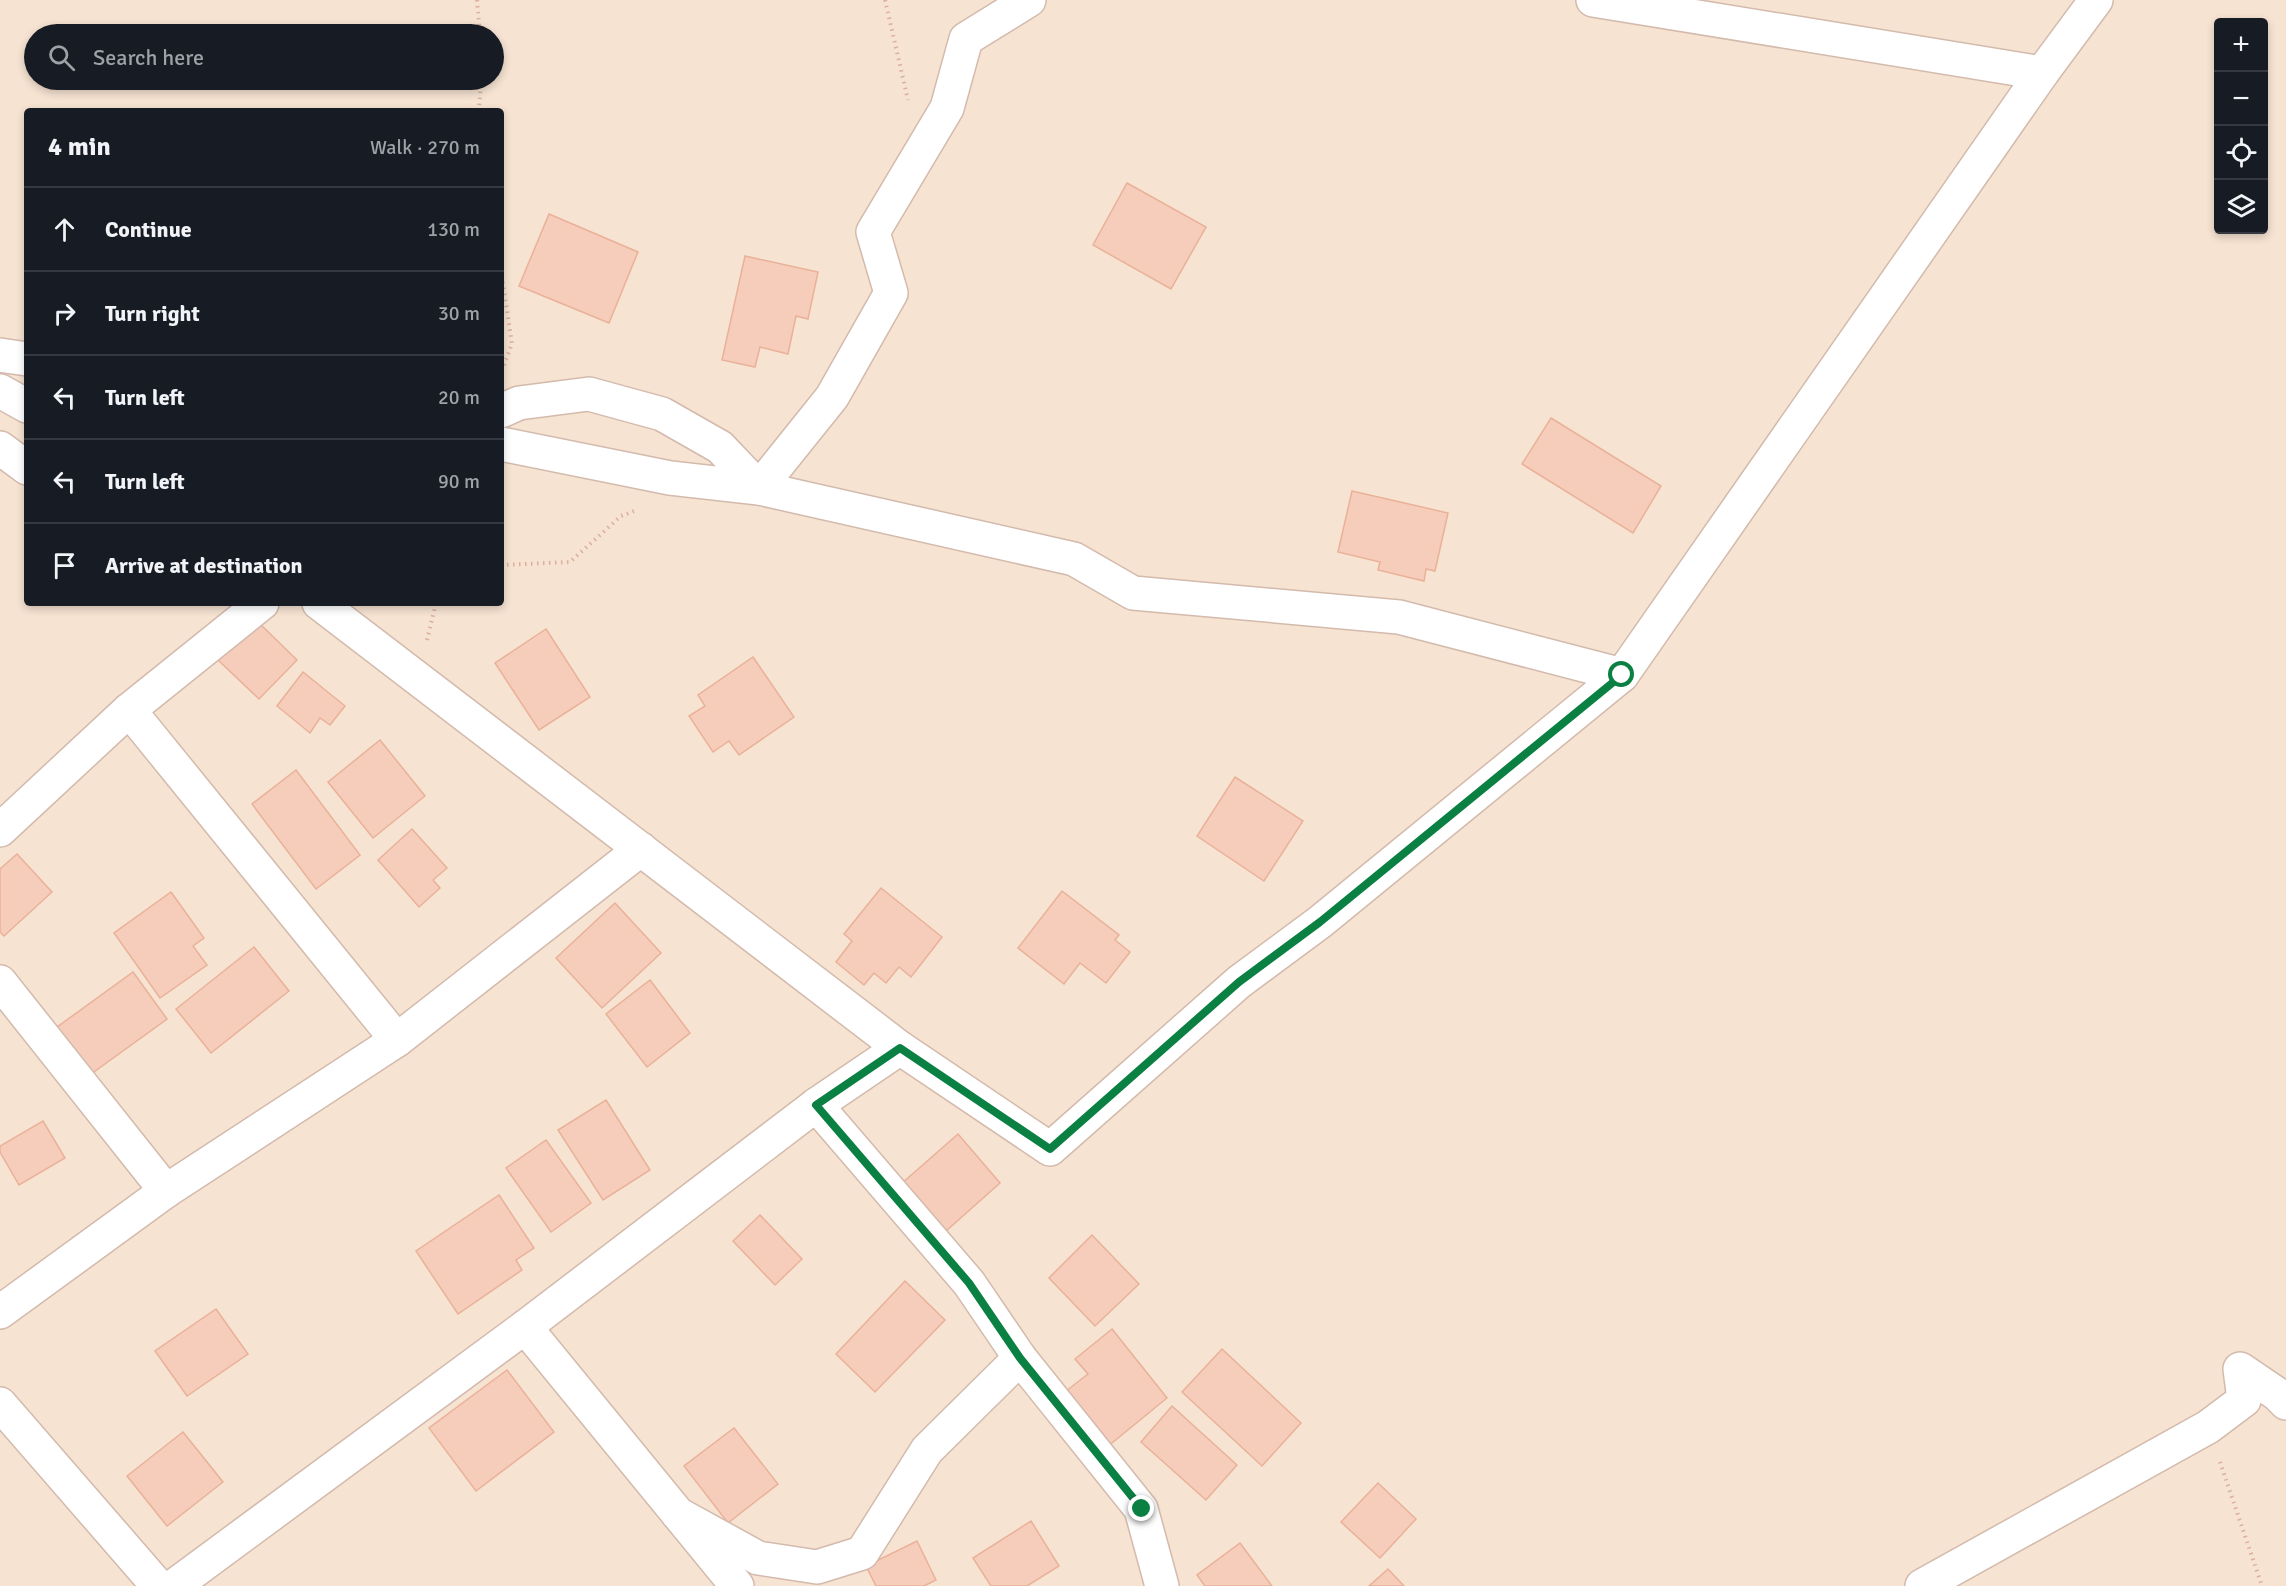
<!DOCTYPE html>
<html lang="en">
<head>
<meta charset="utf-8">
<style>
	:root { --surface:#171b24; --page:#20242c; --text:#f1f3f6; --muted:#9ea1a6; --line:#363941 }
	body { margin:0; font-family:Signika,sans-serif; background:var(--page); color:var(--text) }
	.controls { position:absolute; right:18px; top:18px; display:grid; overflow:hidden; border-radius:6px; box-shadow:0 3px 9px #0003 }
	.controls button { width:54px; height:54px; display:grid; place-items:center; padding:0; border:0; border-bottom:2px solid var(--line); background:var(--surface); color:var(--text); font:30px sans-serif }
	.stop { position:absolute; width:18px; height:18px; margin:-14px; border:4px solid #0b8043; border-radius:50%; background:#fff }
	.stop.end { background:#0b8043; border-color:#fff; box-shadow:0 2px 6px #0008 }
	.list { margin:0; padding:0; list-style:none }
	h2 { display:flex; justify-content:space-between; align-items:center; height:78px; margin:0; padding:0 24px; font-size:26px }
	h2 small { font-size:20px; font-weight:400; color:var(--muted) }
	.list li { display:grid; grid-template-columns:39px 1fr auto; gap:18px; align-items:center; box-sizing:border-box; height:84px; padding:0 24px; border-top:2px solid var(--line) }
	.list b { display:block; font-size:22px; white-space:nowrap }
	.list em { font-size:20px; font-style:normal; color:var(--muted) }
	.icon { flex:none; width:33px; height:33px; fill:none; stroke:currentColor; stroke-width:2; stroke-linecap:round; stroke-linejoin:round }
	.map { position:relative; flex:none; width:2286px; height:1586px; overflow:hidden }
	.search { position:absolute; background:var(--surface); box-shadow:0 3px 9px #0003; left:24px; top:24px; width:480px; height:66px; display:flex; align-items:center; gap:15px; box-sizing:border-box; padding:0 21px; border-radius:33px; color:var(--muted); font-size:22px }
	.panel { position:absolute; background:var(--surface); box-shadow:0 3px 9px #0003; left:24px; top:108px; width:480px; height:498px; border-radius:6px }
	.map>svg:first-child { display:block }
	.residential { fill:#f6e3d2; fill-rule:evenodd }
	.building { fill:#f6cdba; stroke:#eab199; stroke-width:1.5 }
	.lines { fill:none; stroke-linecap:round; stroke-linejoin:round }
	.street-casing { stroke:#d3baac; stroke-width:36 }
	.path { stroke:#dbb09c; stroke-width:4; stroke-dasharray:1.5 4.5; stroke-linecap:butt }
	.street { stroke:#fff; stroke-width:33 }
	.route { stroke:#0b8043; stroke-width:8 }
</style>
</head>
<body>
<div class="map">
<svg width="2286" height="1586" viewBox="0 0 2286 1586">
	<rect width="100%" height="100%" fill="#fef2e4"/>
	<path class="residential" d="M0,0h2286v1586h-2286zM2218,22h46v208h-46zM34,34h460v46h-460zM27,111h474v492h-474z"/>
	<g class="building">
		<polygon points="1127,183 1206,227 1171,289 1093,245"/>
		<polygon points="549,214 638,252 609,323 519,286"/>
		<polygon points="745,256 818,272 808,319 796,316 788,354 760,347 755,367 722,360"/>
		<polygon points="1551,418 1661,486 1633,533 1522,464"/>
		<polygon points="1352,491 1448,513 1435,571 1426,569 1424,581 1378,570 1380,562 1338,552"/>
		<polygon points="255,619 297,660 259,699 217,659"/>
		<polygon points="546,629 590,697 539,730 495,663"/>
		<polygon points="753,657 794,717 739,755 729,741 713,752 689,716 705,706 698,695"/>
		<polygon points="303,672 345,706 330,725 320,718 310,733 277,706"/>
		<polygon points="380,740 425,796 373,838 328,782"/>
		<polygon points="296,770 360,855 316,889 252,804"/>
		<polygon points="1235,777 1303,821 1264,881 1197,836"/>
		<polygon points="412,829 447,868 433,880 440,888 419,907 378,860"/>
		<polygon points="17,854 52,892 4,936 0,932 0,869"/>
		<polygon points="881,888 942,937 911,977 899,967 886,983 874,973 864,985 836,962 852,941 844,934"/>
		<polygon points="1062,891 1119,935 1115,940 1130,952 1106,983 1080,963 1064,984 1018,948"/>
		<polygon points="171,892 204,938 193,946 207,965 160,998 114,933"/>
		<polygon points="615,903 661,953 602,1008 556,958"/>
		<polygon points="254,947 289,991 211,1053 176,1009"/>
		<polygon points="133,972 167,1019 80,1082 46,1035"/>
		<polygon points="650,980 690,1033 647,1067 606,1014"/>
		<polygon points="606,1100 650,1170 603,1200 558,1130"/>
		<polygon points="43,1121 65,1158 19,1185 0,1152 0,1146"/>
		<polygon points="958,1134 1000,1183 936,1240 893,1191"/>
		<polygon points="546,1140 591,1203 551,1232 506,1168"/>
		<polygon points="499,1195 534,1248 516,1260 522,1270 458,1314 416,1251"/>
		<polygon points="760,1215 802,1259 775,1285 733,1241"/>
		<polygon points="1092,1235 1139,1284 1095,1326 1049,1278"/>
		<polygon points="905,1281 945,1320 875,1392 836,1354"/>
		<polygon points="216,1309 248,1354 187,1396 155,1351"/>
		<polygon points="1112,1329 1167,1398 1101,1452 1057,1398 1088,1374 1075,1359"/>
		<polygon points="1222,1349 1301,1423 1262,1466 1182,1392"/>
		<polygon points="507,1370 554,1432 476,1491 429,1428"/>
		<polygon points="1172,1406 1237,1465 1206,1500 1141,1442"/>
		<polygon points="734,1428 778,1484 728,1523 684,1466"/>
		<polygon points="183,1432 223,1482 167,1526 127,1476"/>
		<polygon points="1378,1483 1416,1519 1380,1558 1341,1522"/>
		<polygon points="1031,1521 1059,1566 1027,1586 991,1586 973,1558"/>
		<polygon points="917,1541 936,1580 924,1586 876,1586 866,1566"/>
		<polygon points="1240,1543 1272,1586 1205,1586 1197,1575"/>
		<polygon points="1388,1569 1404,1586 1369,1586"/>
	</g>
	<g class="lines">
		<defs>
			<g id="street">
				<polyline points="1593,0 2042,73"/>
				<polyline points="0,355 27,359"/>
				<polyline points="0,391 27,406"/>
				<polyline points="501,411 519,403 589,394 662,414 720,447 759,488 832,397 891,293 873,232 947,108 966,39 1029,0"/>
				<polyline points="501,444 670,478 759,488 1074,559 1133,593 1399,617 1622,675"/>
				<polyline points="0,448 27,468"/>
				<polyline points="319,603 900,1048 1050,1149 1239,982 1320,922 1622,675 2042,73 2096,0"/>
				<polyline points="129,710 397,1040"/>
				<polyline points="0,830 129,710 262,603"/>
				<polyline points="0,982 166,1191"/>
				<polyline points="816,1105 969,1283 1020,1358 1141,1509 1162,1586"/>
				<polyline points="0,1312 166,1191 397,1040 641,849"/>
				<polyline points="525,1327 737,1586"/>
				<polyline points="0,1404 158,1586"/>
				<polyline points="678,1514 758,1558 817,1567 862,1553 927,1450 1020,1358"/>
				<polyline points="174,1586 525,1327 816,1105 900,1048"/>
				<polyline points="1922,1586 2208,1427 2244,1400 2240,1369 2277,1394 2286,1403"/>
			</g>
		</defs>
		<use href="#street" class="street-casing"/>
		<g class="path">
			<polyline points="477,0 480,34"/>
			<polyline points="885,0 908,100"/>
			<polyline points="479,111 481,80"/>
			<polyline points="501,270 512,344 502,370"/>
			<polyline points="501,565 570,562 621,516 637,510"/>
			<polyline points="427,640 436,603"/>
			<polyline points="2220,1462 2262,1586"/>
		</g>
		<use href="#street" class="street"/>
	</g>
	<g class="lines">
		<polyline class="route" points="1142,1509 1020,1358 969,1283 816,1105 900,1048 1050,1149 1239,982 1320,922 1622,675"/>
	</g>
</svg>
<div class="controls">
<button>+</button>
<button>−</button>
<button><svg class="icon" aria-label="locate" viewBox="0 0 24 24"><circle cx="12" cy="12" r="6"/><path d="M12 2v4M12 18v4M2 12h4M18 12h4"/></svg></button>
<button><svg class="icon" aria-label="layers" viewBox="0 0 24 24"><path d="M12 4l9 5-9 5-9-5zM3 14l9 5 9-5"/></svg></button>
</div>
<div class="stop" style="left:1622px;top:675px"></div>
<div class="stop end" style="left:1142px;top:1509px"></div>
<div class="search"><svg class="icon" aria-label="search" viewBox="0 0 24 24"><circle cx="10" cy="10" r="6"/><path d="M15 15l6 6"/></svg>Search here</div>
<section class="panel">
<h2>4 min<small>Walk · 270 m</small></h2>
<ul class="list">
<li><svg class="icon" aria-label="ahead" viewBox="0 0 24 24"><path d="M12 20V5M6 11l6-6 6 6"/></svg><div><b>Continue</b></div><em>130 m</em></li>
<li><svg class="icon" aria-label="right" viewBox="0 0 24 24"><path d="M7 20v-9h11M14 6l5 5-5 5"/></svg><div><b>Turn right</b></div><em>30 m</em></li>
<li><svg class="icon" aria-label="left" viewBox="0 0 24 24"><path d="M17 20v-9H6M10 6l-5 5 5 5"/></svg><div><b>Turn left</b></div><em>20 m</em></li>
<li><svg class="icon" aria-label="left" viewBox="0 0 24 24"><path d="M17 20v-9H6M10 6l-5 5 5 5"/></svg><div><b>Turn left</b></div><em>90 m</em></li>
<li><svg class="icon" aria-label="arrive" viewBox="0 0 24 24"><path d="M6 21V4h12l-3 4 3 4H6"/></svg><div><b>Arrive at destination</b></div></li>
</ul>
</section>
</div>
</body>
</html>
